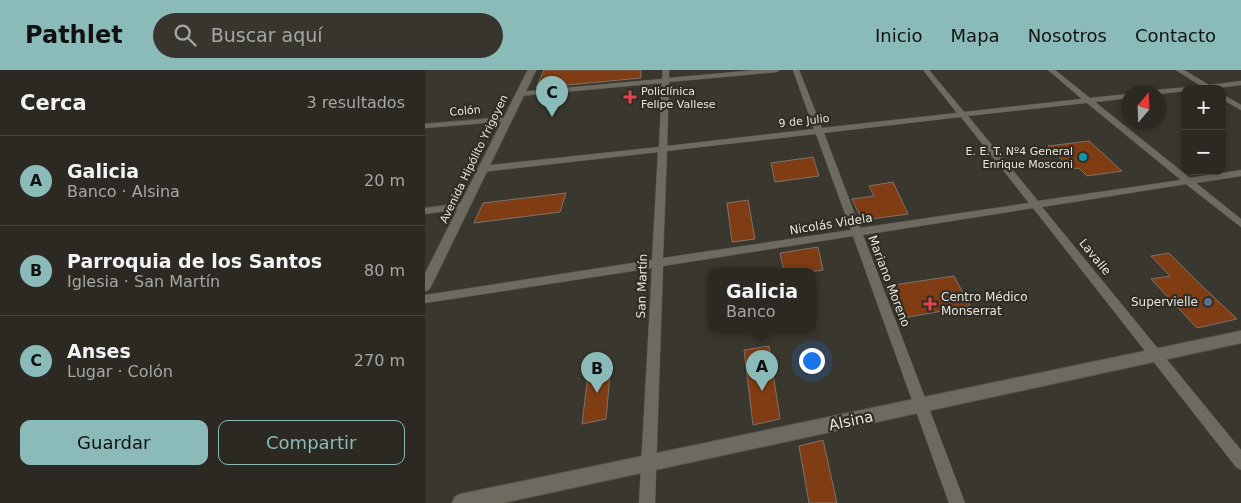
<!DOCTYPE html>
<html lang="es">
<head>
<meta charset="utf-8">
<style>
	:root { --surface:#2c2922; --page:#38352f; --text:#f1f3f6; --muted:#a6a6a5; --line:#484540; --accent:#8bbbb9 }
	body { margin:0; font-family:"DejaVu Sans",sans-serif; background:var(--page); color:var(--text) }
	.controls { position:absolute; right:15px; top:15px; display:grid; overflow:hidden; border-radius:10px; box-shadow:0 2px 8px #0003 }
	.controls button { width:45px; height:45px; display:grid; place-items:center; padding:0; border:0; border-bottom:1px solid var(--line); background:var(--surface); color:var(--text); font:25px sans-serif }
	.compass { position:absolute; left:696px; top:15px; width:45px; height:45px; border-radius:50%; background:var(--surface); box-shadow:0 2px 8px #0003; rotate:19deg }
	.you { position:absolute; left:386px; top:290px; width:18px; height:18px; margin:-12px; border:4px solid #fff; border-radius:50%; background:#1a73e8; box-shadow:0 0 0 8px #1a73e833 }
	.badge { display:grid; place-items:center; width:32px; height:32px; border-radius:50%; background:var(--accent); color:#111; font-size:16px; font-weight:700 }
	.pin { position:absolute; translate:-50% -41px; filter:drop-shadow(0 1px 2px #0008) }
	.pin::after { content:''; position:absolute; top:26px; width:18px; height:15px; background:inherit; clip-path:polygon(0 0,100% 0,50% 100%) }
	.popup { position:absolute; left:283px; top:198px; width:108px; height:65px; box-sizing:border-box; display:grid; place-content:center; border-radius:10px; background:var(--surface); filter:drop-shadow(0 1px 4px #0005); font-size:16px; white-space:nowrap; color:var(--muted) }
	.popup b { font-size:19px; color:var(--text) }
	.popup::after { content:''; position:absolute; left:50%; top:100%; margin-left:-10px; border:10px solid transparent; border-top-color:var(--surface) }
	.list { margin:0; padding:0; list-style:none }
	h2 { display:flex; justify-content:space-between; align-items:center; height:65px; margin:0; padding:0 20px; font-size:21px }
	h2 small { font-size:16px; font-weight:400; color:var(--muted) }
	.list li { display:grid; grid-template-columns:32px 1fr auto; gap:15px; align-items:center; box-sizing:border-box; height:90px; padding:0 20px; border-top:1px solid var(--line) }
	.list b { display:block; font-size:19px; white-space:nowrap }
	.list p { margin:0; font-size:16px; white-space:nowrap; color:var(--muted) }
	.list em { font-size:16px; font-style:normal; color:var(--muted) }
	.actions { display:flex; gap:10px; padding:15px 20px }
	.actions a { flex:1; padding:11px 0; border:1px solid var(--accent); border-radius:10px; text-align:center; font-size:18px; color:var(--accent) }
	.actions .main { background:var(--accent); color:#111 }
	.icon { flex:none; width:28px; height:28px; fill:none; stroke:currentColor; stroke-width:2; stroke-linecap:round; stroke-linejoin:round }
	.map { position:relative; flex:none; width:816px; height:433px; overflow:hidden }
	header { display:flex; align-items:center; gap:30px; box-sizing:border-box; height:70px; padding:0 25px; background:var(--accent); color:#111 }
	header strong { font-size:24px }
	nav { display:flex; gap:28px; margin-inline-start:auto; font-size:18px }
	.search { width:350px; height:45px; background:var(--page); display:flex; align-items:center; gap:12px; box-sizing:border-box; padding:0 18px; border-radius:28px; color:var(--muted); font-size:19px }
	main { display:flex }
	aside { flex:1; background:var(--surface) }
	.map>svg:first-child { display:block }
	.building { fill:#803d13; stroke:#7d726d }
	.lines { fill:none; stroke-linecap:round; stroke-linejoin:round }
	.street-casing { stroke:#58554e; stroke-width:1 }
	.secondary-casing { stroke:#58554e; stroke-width:2 }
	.street { fill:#6d6a60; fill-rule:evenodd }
	.secondary { fill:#6d6a60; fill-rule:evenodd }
	.health-dot { fill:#e0444e; stroke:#302d24; stroke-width:2 }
	.culture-dot { fill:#0f9aa8; stroke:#302d24; stroke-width:2 }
	.service-dot { fill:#5c6f8a; stroke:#302d24; stroke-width:2 }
	.labels { text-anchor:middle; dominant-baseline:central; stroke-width:4.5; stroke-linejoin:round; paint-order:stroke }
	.far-poi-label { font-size:11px; fill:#e6e4de; stroke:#302d24; text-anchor:start }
	.far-street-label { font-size:11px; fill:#e6e4de; stroke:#302d24 }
	.street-label { font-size:12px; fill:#e6e4de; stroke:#302d24 }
	.poi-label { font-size:12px; fill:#e6e4de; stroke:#302d24; text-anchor:start }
	.near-street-label { font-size:15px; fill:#e6e4de; stroke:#302d24 }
</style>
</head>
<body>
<header>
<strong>Pathlet</strong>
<div class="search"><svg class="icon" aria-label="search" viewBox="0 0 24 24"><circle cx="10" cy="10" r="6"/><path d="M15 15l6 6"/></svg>Buscar aquí</div>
<nav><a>Inicio</a><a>Mapa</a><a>Nosotros</a><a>Contacto</a></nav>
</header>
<main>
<aside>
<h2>Cerca<small>3 resultados</small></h2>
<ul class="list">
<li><span class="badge">A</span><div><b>Galicia</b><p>Banco · Alsina</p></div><em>20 m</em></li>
<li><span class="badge">B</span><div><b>Parroquia de los Santos</b><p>Iglesia · San Martín</p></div><em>80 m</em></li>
<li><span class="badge">C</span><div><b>Anses</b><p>Lugar · Colón</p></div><em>270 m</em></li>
</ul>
<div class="actions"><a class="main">Guardar</a><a>Compartir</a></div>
</aside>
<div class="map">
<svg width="816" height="433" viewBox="0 0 816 433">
	<rect width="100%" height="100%" fill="#3a372e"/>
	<g class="building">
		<polygon points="119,0 216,0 216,8 111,18"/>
		<polygon points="664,71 684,89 697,101 662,106 654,98 646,99 623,76"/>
		<polygon points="388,87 394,106 350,112 346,93"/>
		<polygon points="468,112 483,144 446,149 434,144 427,129 449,126 444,116"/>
		<polygon points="141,123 135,142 49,153 58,133"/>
		<polygon points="323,130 330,169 307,172 302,133"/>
		<polygon points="393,177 398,200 382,202 359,202 355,183"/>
		<polygon points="744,183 777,216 812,249 772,258 726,209 745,206 726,186"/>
		<polygon points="529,206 545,236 473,249 461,216"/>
		<polygon points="344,276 355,349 328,355 319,280"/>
		<polygon points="186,293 181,349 157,354 164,297"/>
		<polygon points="398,370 412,433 384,433 374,376"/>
	</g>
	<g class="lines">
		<defs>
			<g id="street">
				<path d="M238,0h6v8l87,-8h24l-3,2 -108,10 -2,64 147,-17 -21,-59h6l23,58 135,-15 -34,-43h6l35,42 118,-13 -34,-29h7l35,28 39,-4v4l-34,4 95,76 51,-8v6l-45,7 45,36v8l-55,-43 -144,23 199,243v20l-5,-3 -203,-259 -170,27 102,268h-16l-96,-267 -190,30 -8,237h-16l13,-235 -227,35v-8l227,-35 6,-108 -176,20 -4,-3 4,-3 177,-19 3,-64 -143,13 -4,-2 4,-2 143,-13zM662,33l94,77 -143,21 -70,-85zM536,47l68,86 -169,25 -36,-95zM391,64l35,96 -188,28 4,-107z"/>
				<polygon points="751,0 759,0 784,15 816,11 816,15 784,19 760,19 760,21 734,24 728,22 731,20 776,16"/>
				<polygon points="797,24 816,35 816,40 797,29"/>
				<polygon points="81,47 85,49 84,51 0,58 0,54"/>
				<polygon points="39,133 42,134 42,138 0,144 0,138"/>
			</g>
			<g id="secondary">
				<polygon points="103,0 111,0 6,216 4,219 0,221 0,204"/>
				<polygon points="816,261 816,273 77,433 27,433 30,427 36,424"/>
			</g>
		</defs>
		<use href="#street" class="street-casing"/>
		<use href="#secondary" class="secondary-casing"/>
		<use href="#street" class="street"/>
		<use href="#secondary" class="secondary"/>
	</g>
	<g class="health-dot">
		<path d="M202.5 19.5h5v5h5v5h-5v5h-5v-5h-5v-5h5z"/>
		<path d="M502.5 226.5h5v5h5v5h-5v5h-5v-5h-5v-5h5z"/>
	</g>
	<circle class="culture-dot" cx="658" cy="87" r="5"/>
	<circle class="service-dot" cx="783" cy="232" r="5"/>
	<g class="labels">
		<g class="far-poi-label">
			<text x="216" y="21">Policlínica<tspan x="216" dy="13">Felipe Vallese</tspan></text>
			<text x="648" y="81" text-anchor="end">E. E. T. Nº4 General<tspan x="648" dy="13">Enrique Mosconi</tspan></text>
		</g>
		<g class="far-street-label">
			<text transform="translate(40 41) rotate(-5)">Colón</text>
			<text transform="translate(379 51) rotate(-6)">9 de Julio</text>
			<text transform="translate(49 89) rotate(-64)">Avenida Hipólito Yrigoyen</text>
		</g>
		<g class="street-label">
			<text transform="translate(406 154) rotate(-9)">Nicolás Videla</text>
			<text transform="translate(670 187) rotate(51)">Lavalle</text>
			<text transform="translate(464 211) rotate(69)">Mariano Moreno</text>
			<text transform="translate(217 216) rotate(-88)">San Martín</text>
		</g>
		<g class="poi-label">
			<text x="516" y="227">Centro Médico<tspan x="516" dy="14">Monserrat</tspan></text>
			<text x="773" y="232" text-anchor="end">Supervielle</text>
		</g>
		<g class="near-street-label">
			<text transform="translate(426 351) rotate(-12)">Alsina</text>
		</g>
	</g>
</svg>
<div class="controls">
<button>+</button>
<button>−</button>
</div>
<svg class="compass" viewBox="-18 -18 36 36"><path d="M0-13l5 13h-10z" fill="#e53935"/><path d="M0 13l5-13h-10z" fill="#a6a6a5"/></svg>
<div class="you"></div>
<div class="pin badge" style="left:337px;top:321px">A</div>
<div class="popup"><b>Galicia</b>Banco</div>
<div class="pin badge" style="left:172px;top:323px">B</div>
<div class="pin badge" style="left:127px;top:47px">C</div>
</div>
</main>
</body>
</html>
